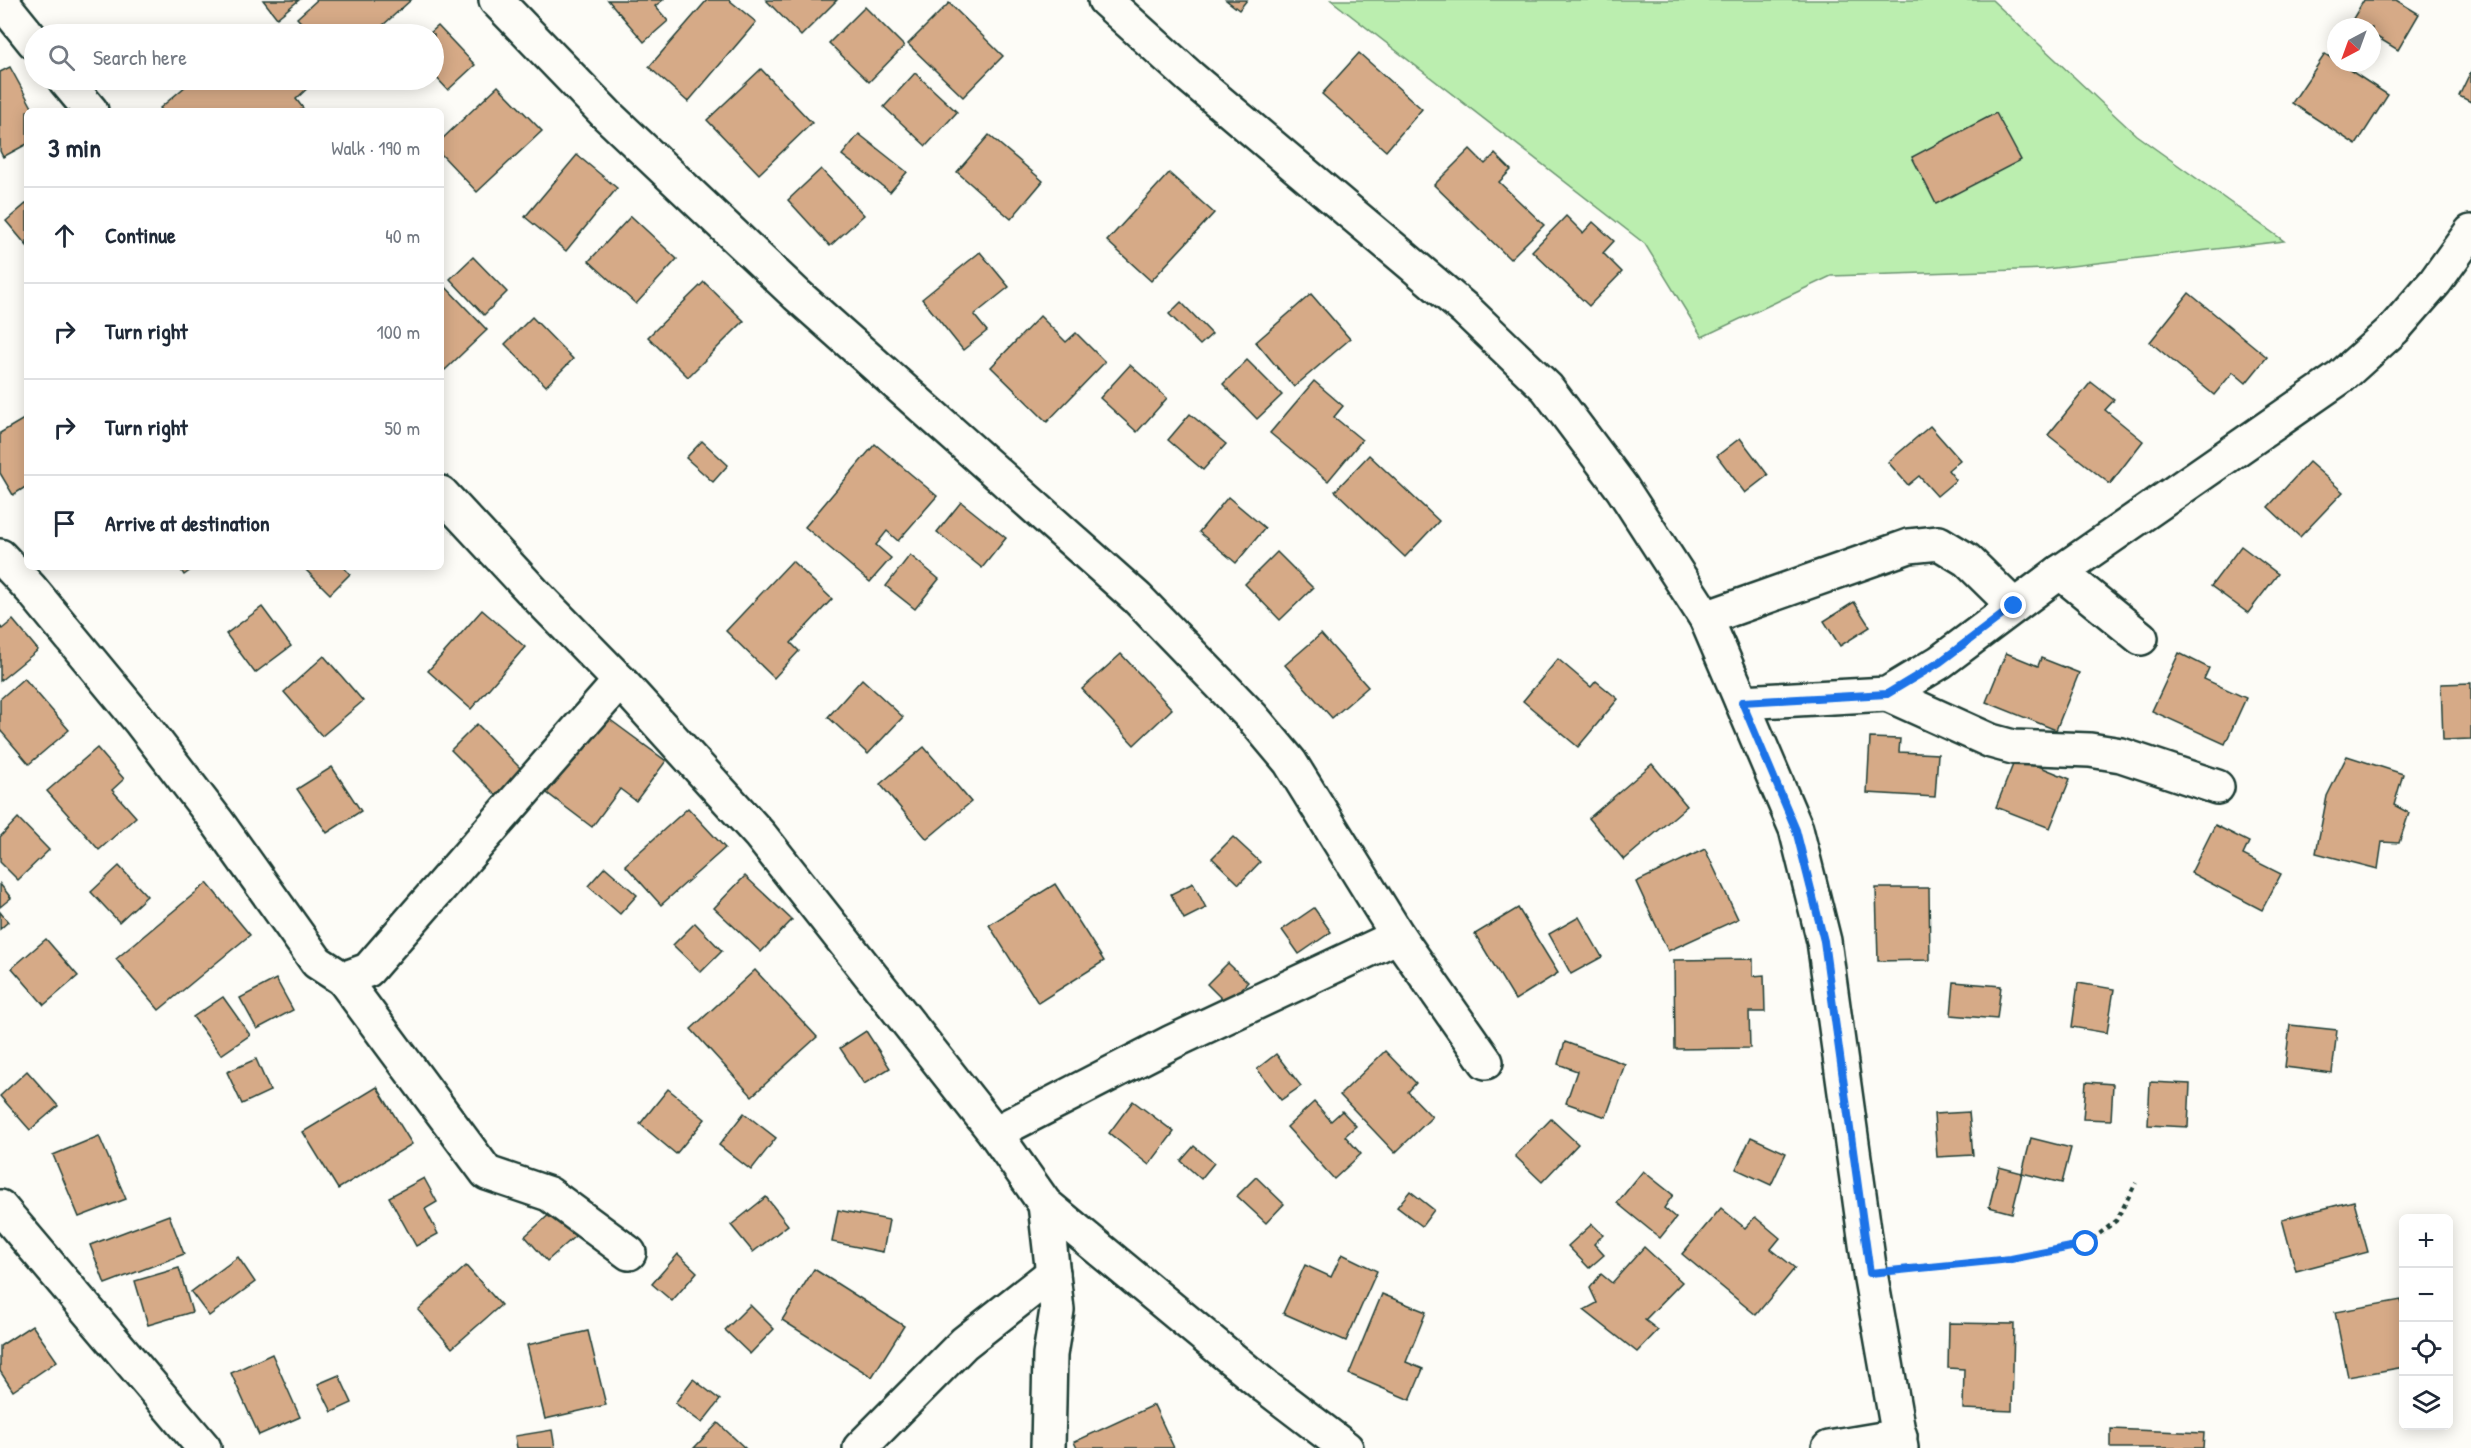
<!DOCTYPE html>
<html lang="en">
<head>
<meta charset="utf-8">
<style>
	:root { --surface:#fff; --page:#f6f6f7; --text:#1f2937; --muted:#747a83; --line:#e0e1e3 }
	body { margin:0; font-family:"Patrick Hand",sans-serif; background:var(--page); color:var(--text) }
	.controls { position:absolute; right:18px; bottom:18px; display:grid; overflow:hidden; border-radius:9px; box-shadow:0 3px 15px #0003 }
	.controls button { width:54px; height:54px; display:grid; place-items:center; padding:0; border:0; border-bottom:2px solid var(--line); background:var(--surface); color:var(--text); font:30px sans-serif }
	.compass { position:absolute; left:2327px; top:18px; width:54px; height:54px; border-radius:50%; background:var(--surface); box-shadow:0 3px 15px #0003; rotate:221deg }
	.stop { position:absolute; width:18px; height:18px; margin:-14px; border:4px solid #1a73e8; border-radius:50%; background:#fff }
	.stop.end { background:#1a73e8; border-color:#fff; box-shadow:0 2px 6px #0008 }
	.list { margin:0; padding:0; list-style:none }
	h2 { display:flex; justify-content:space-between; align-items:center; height:78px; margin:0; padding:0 24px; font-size:26px }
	h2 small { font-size:20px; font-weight:400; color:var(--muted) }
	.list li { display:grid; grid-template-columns:39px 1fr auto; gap:18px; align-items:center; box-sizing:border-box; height:96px; padding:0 24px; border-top:2px solid var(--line) }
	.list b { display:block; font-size:22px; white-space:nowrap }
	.list em { font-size:20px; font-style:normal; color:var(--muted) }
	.icon { flex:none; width:33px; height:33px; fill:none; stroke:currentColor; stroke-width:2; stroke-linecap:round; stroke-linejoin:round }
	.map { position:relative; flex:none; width:2471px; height:1448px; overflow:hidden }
	.search { position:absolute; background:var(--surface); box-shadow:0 3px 15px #0003; left:24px; top:24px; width:420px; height:66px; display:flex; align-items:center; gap:15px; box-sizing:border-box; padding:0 21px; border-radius:33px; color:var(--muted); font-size:22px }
	.panel { position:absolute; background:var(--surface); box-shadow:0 3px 15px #0003; left:24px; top:108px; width:420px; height:462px; border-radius:9px }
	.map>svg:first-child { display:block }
	.green { fill:#bbeeaf; stroke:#6d9672; stroke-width:1.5 }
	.building { fill:#d6aa87; stroke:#1f3d34; stroke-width:1.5 }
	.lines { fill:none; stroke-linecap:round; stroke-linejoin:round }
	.minor-casing { stroke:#1f3d34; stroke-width:38 }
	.path { stroke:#1f3d34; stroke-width:4; stroke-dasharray:4.5 4.5; stroke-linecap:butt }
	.minor { stroke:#fdfcf7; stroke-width:33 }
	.route { stroke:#1a73e8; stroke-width:8 }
</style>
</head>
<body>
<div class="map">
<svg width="2471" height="1448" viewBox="0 0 2471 1448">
	<rect width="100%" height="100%" fill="#fdfcf7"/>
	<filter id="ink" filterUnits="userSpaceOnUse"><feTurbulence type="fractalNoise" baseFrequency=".0167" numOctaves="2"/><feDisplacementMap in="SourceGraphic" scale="12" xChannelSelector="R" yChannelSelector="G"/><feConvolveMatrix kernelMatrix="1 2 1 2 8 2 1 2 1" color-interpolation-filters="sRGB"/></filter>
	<g filter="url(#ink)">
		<polygon class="green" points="1331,0 1992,0 2136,135 2284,241 2046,269 1831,276 1702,337 1645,244"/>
		<g class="building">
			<polygon points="263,0 299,0 277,18"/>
			<polygon points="317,0 411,0 373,34 312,34 297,18"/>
			<polygon points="608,0 663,0 655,6 668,21 644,42"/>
			<polygon points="707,0 729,0 756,22 688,102 649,67"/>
			<polygon points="766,0 837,0 801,36"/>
			<polygon points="1226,0 1247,0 1239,10"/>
			<polygon points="2364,0 2396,0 2419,14 2398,50 2372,34 2372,27 2360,27 2351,22"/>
			<polygon points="949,3 1003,56 963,97 908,44"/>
			<polygon points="865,7 904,46 869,82 829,43"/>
			<polygon points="438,26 475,65 448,90 434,75 434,34 429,34"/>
			<polygon points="1359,53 1422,109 1386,151 1322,94"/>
			<polygon points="2325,54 2388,95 2356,145 2292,103"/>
			<polygon points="10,67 34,111 27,111 27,144 3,157 0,151 0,72"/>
			<polygon points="761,69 812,123 759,174 707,120"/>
			<polygon points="2471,71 2471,102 2459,96"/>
			<polygon points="915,73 957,112 926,146 884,107"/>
			<polygon points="193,80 312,80 314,82 296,99 303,108 299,111 163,111 160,108"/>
			<polygon points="498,86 542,131 477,192 441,154 441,140"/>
			<polygon points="1996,113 2021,160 1936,204 1912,157"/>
			<polygon points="859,134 907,172 890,192 842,155"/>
			<polygon points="989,135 1043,181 1011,219 957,172"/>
			<polygon points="1470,149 1485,164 1495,154 1511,170 1499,182 1544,225 1510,259 1434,185"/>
			<polygon points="577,155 617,188 566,251 525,217"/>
			<polygon points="821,169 864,215 830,246 788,200"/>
			<polygon points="1169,173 1214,213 1151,281 1107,241"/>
			<polygon points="27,203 27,246 6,221"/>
			<polygon points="631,216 677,259 636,304 589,261"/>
			<polygon points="1566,216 1583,233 1593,222 1614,241 1603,253 1622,272 1589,306 1532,251"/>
			<polygon points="980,252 1009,287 974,315 987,331 963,350 922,299"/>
			<polygon points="473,257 507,292 484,315 450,279"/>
			<polygon points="441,282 487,330 445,370 441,366"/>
			<polygon points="704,282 744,321 688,377 648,337"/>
			<polygon points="2189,293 2267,357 2246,383 2233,372 2214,395 2150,342"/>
			<polygon points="1311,294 1350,339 1294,387 1256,342"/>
			<polygon points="1181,302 1212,334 1200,345 1169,314"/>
			<polygon points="1040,316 1066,342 1076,333 1105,362 1047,422 991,367"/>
			<polygon points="532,317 573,359 546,386 505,344"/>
			<polygon points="1247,360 1282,395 1257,419 1223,384"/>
			<polygon points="1130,365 1167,398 1137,432 1100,398"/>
			<polygon points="1314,381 1343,406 1334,417 1362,440 1328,481 1270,433"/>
			<polygon points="2091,382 2114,400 2105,410 2143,441 2110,484 2048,435"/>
			<polygon points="1190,414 1226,444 1203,470 1168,440"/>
			<polygon points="27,417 27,486 13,495 0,473 0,433"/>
			<polygon points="1930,426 1960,460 1948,470 1956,480 1937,496 1919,476 1908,485 1888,462"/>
			<polygon points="1740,438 1768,475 1745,493 1717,456"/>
			<polygon points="702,441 728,465 713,482 686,458"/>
			<polygon points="875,444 937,496 898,541 887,531 876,545 891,558 870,582 805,527"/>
			<polygon points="1369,455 1439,521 1405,557 1335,491"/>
			<polygon points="2309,462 2343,492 2300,537 2268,507"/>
			<polygon points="1228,497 1265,528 1236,563 1199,532"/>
			<polygon points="961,502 1006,538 982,568 937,532"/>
			<polygon points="2241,546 2278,574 2248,613 2211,586"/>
			<polygon points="1277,552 1313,588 1280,620 1245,584"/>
			<polygon points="910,555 939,579 915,609 886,586"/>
			<polygon points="792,561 832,599 791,643 799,651 774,678 726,631"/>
			<polygon points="179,567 195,567 184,575"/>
			<polygon points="309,567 343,567 350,574 330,594 306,570"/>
			<polygon points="1854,602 1870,627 1840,646 1824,621"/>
			<polygon points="262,607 291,646 255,673 226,634"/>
			<polygon points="482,610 525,647 471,709 428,671"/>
			<polygon points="13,620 38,650 0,681 0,626 2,629"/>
			<polygon points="1321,634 1368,687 1332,718 1285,665"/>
			<polygon points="2006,653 2038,666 2041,658 2079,673 2056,730 1986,702"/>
			<polygon points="2179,653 2209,668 2204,679 2246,698 2225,744 2152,711"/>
			<polygon points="1121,654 1172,709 1134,745 1082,689"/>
			<polygon points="324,656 363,701 322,736 284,692"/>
			<polygon points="1558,659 1591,687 1596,681 1618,699 1578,747 1523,701"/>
			<polygon points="24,678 69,730 29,764 0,730 0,699"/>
			<polygon points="862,679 903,717 868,754 828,717"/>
			<polygon points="2471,683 2471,739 2443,740 2441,684"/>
			<polygon points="605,716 666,761 636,801 620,789 592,827 547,793"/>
			<polygon points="477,724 524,772 498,797 451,750"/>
			<polygon points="1870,738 1900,739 1899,752 1938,754 1935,797 1867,793"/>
			<polygon points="924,747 971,802 927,839 880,784"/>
			<polygon points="97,748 124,779 112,790 136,817 99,850 47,791"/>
			<polygon points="2347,756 2403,774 2394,805 2409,813 2399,843 2382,842 2378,869 2316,853 2327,796"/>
			<polygon points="2016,757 2070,779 2050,828 1996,807"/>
			<polygon points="1652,764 1687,806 1624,860 1589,818"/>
			<polygon points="332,767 361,811 327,833 297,789"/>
			<polygon points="688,808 725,848 661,905 625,865"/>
			<polygon points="18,818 49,850 18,880 0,862 0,837"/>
			<polygon points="2215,825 2249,842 2243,855 2281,874 2262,910 2191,873"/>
			<polygon points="1233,837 1260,862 1239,884 1212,858"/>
			<polygon points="1705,849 1738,919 1668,951 1636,882"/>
			<polygon points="119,866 147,896 119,922 91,892"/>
			<polygon points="605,867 637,895 620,914 588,886"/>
			<polygon points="745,876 792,920 761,952 714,908"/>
			<polygon points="207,883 250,935 159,1010 116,959"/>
			<polygon points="1193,883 1206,908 1184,919 1171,894"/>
			<polygon points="0,884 11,898 0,907"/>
			<polygon points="1055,884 1104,961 1038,1003 989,925"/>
			<polygon points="1876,888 1929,888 1930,960 1878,961"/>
			<polygon points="1314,908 1331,932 1299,954 1282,930"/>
			<polygon points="1518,908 1558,973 1515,1000 1475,934"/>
			<polygon points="0,912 8,922 0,929"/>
			<polygon points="1579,917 1602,957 1571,974 1549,934"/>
			<polygon points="695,923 722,951 701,972 673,945"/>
			<polygon points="46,939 78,976 44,1005 12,968"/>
			<polygon points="1753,959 1753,976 1764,975 1765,1012 1749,1012 1750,1048 1675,1049 1674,960"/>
			<polygon points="1228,963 1248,982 1227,1004 1207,984"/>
			<polygon points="755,970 817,1037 752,1096 691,1029"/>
			<polygon points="276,979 293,1010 257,1029 240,998"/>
			<polygon points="1954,982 2001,986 1997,1019 1951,1015"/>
			<polygon points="2078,983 2114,989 2107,1033 2072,1027"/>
			<polygon points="223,997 250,1035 221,1055 193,1017"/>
			<polygon points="2290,1025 2337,1030 2332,1073 2285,1067"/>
			<polygon points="866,1031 890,1068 864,1084 840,1048"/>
			<polygon points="1565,1042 1625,1064 1606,1117 1566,1103 1577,1071 1558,1064"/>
			<polygon points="1385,1051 1416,1083 1408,1092 1432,1117 1395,1153 1340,1095"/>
			<polygon points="1276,1054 1301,1086 1281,1100 1257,1069"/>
			<polygon points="256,1059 270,1091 242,1104 227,1072"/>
			<polygon points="27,1071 58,1106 30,1130 0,1096"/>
			<polygon points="2086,1082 2113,1084 2111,1120 2083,1119"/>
			<polygon points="2150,1082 2190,1084 2188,1127 2148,1125"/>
			<polygon points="377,1087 412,1144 338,1189 303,1132"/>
			<polygon points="668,1089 705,1119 676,1154 640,1124"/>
			<polygon points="1133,1101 1174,1132 1149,1165 1109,1133"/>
			<polygon points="1314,1102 1331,1121 1342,1111 1356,1126 1345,1136 1361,1154 1334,1179 1287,1127"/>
			<polygon points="1969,1112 1973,1155 1937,1157 1934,1114"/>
			<polygon points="744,1113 776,1138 751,1170 719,1145"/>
			<polygon points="1551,1119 1578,1144 1542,1182 1515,1156"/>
			<polygon points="99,1136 126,1199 79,1217 53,1155"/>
			<polygon points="1751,1137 1786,1153 1771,1185 1736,1169"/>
			<polygon points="2031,1138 2071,1148 2062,1183 2022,1173"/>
			<polygon points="1194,1146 1214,1163 1201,1179 1181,1161"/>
			<polygon points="1999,1167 2022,1173 2012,1213 1989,1207"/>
			<polygon points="1643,1171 1673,1195 1664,1208 1676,1218 1660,1238 1617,1203"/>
			<polygon points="1256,1177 1284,1204 1266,1223 1237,1196"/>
			<polygon points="424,1178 437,1202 425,1209 438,1234 416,1246 389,1197"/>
			<polygon points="1410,1191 1434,1210 1422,1226 1397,1207"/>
			<polygon points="766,1197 788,1225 753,1252 731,1225"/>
			<polygon points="2354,1201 2368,1252 2296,1271 2282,1219"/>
			<polygon points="560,1205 582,1230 547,1261 525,1236"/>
			<polygon points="1721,1208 1745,1228 1755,1217 1780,1238 1771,1249 1795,1268 1756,1315 1682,1254"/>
			<polygon points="838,1210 889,1220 883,1252 832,1242"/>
			<polygon points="169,1215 184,1254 105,1284 90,1245"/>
			<polygon points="1592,1224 1603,1235 1594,1244 1604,1255 1589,1268 1568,1246"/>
			<polygon points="1644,1247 1682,1282 1645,1320 1658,1330 1637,1352 1584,1310 1597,1303 1590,1288 1601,1274 1612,1283"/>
			<polygon points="678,1254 697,1272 672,1301 652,1284"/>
			<polygon points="1342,1254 1377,1271 1346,1341 1283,1313 1305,1265 1331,1277"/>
			<polygon points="238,1257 255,1282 209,1316 191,1292"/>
			<polygon points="466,1266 501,1305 452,1348 418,1310"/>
			<polygon points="179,1268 192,1312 148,1325 135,1281"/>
			<polygon points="814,1269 904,1326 872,1377 782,1320"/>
			<polygon points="1382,1294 1426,1312 1406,1362 1423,1369 1410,1400 1349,1374"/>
			<polygon points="2401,1300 2404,1311 2404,1367 2348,1377 2335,1312"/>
			<polygon points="750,1305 774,1329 750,1354 725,1330"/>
			<polygon points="1949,1323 2014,1324 2012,1411 1963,1409 1964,1369 1948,1368"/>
			<polygon points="32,1325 57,1361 13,1391 0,1371 0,1346"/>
			<polygon points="588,1331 606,1405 545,1419 527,1345"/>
			<polygon points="272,1354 300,1417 259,1435 231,1373"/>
			<polygon points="339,1375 352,1403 332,1412 318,1384"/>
			<polygon points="693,1379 720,1400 702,1423 675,1403"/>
			<polygon points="1154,1405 1174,1448 1077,1448 1074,1442"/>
			<polygon points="718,1423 745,1448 694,1448"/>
			<polygon points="2111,1429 2204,1433 2203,1448 2111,1448"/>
			<polygon points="552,1430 555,1448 517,1448 515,1436"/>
		</g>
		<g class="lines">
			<defs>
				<g id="minor">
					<polyline points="0,0 34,42"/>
					<polyline points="496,0 607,115 797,295 1137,598 1253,718 1290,762 1398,936 1486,1062"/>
					<polyline points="1105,0 1190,77 1466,310 1547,388 1622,488 1706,618 1796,829 1824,941 1870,1273 1901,1448"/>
					<polyline points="65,80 91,111"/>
					<polyline points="441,493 534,593 620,681 760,835 995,1133 1045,1204 1266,1387 1346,1448"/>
					<polyline points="0,556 31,589 140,721 218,823 317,962 343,979 368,970 620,681"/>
					<polyline points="2060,572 2141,638"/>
					<polyline points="1706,618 1909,546 1939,543 1967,560 2014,606"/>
					<polyline points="1887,694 1991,741 2013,747 2090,750 2121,755 2217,787"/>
					<polyline points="1742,702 1887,694 1940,662 2060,572 2341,377 2394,329 2435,282 2471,232"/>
					<polyline points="343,979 487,1173 549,1194 629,1253"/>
					<polyline points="995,1133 1172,1042 1398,936"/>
					<polyline points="1045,1204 1057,1310 1050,1355 1048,1448"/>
					<polyline points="0,1207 204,1448"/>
					<polyline points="860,1448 964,1343 1053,1273"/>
					<polyline points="1829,1448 1900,1436"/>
				</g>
			</defs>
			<use href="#minor" class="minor-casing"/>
			<polyline class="path" points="1907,1269 2011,1259 2086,1244 2116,1221 2136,1183"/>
			<use href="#minor" class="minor"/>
		</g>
	</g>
	<g class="lines" filter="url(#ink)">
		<polyline class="route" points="2014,606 1940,662 1887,694 1742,702 1796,830 1824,941 1870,1273 2011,1259 2086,1244"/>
	</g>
</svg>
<div class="controls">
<button>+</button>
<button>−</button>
<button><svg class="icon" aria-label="locate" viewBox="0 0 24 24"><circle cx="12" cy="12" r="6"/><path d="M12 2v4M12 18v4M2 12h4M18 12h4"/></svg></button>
<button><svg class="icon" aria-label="layers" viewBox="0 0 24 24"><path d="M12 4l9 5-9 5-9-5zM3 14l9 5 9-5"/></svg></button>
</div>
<svg class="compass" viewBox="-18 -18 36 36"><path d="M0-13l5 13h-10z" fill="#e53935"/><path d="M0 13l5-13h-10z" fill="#747a83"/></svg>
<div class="stop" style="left:2086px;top:1244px"></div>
<div class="stop end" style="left:2014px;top:606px"></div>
<div class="search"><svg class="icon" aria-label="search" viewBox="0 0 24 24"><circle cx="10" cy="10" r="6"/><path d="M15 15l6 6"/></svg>Search here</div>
<section class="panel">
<h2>3 min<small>Walk · 190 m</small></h2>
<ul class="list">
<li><svg class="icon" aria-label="ahead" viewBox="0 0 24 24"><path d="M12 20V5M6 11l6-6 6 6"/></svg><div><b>Continue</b></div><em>40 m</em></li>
<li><svg class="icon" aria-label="right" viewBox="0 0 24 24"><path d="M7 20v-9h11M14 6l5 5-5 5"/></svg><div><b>Turn right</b></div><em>100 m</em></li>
<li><svg class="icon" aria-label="right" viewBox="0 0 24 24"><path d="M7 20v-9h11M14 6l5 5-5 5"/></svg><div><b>Turn right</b></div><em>50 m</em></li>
<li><svg class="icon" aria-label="arrive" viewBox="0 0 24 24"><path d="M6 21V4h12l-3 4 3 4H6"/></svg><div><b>Arrive at destination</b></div></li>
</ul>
</section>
</div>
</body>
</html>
